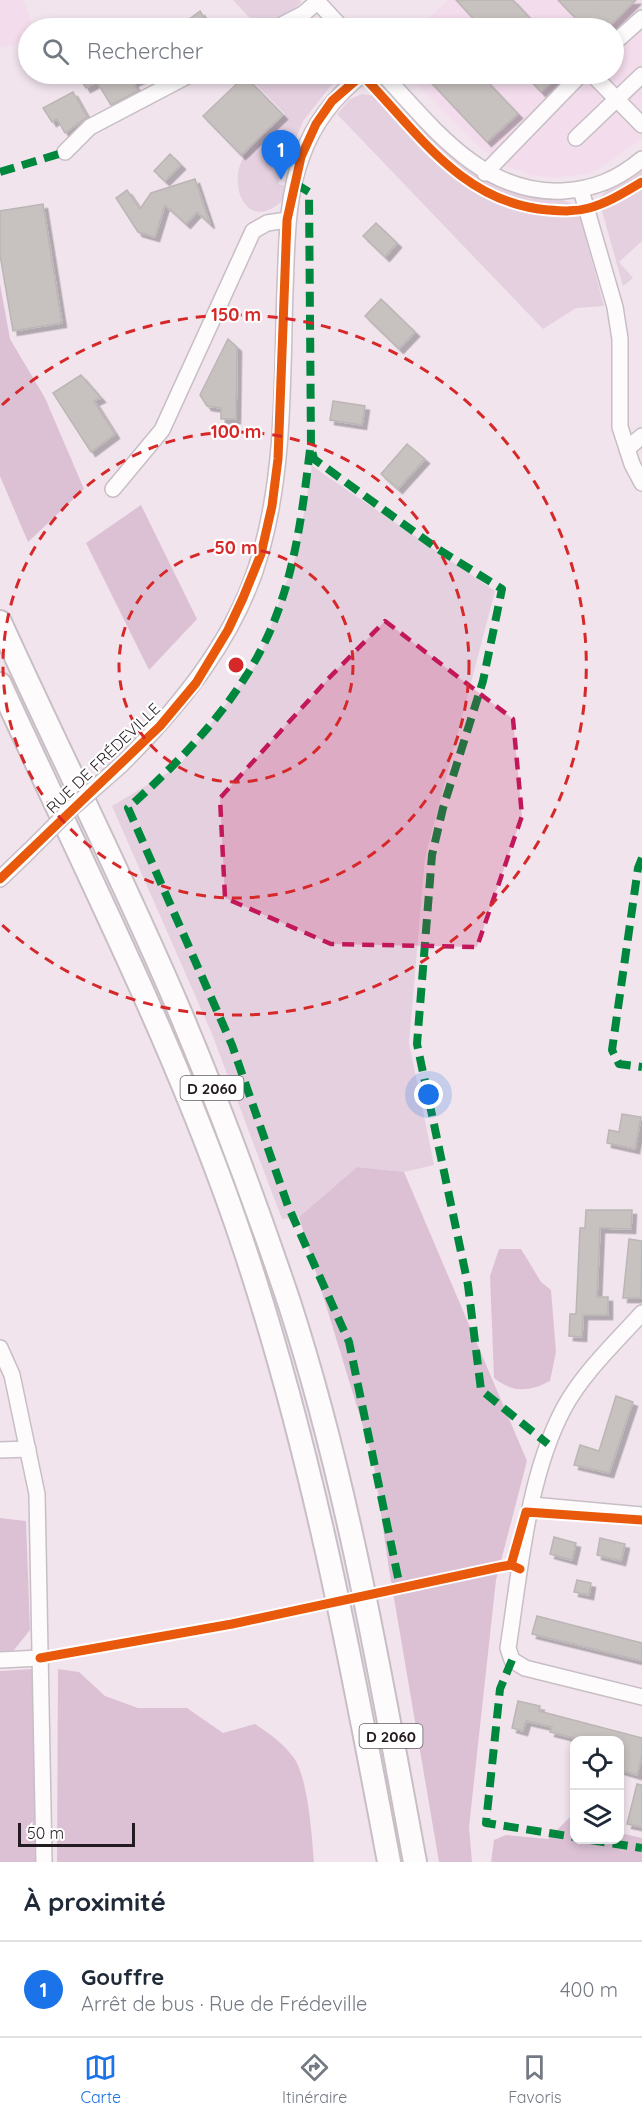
<!DOCTYPE html>
<html lang="fr">
<head>
<meta charset="utf-8">
<style>
	:root { --surface:#fff; --page:#f6f6f7; --text:#1f2937; --muted:#747a83; --line:#e0e1e3; --accent:#1a73e8 }
	body { margin:0; font-family:Quicksand,sans-serif; background:var(--page); color:var(--text) }
	.controls { position:absolute; right:18px; bottom:18px; display:grid; overflow:hidden; border-radius:12px; box-shadow:0 3px 9px #0003 }
	.controls button { width:54px; height:54px; display:grid; place-items:center; padding:0; border:0; border-bottom:2px solid var(--line); background:var(--surface); color:var(--text); font:30px sans-serif }
	.scale { position:absolute; left:18px; bottom:15px; width:117px; box-sizing:border-box; padding-left:6px; border:3px solid #241b21; border-top:0; font-size:16px; line-height:21px; white-space:nowrap; color:#241b21; -webkit-text-stroke:4px #fff; paint-order:stroke }
	.you { position:absolute; left:429px; top:1095px; width:21px; height:21px; margin:-15px; border:4px solid #fff; border-radius:50%; background:#1a73e8; box-shadow:0 0 0 9px #1a73e833 }
	.badge { display:grid; place-items:center; width:39px; height:39px; border-radius:50%; background:var(--accent); color:#fff; font-size:20px; font-weight:700 }
	.pin { position:absolute; translate:-50% -50px; filter:drop-shadow(0 2px 3px #0008) }
	.pin::after { content:''; position:absolute; top:32px; width:21px; height:18px; background:inherit; clip-path:polygon(0 0,100% 0,50% 100%) }
	.list { margin:0; padding:0; list-style:none }
	h2 { display:flex; justify-content:space-between; align-items:center; height:78px; margin:0; padding:0 24px; font-size:26px }
	h2 small { font-size:20px; font-weight:400; color:var(--muted) }
	.list li { display:grid; grid-template-columns:39px 1fr auto; gap:18px; align-items:center; box-sizing:border-box; height:96px; padding:0 24px; border-top:2px solid var(--line) }
	.list b { display:block; font-size:22px; white-space:nowrap }
	.list p { margin:0; font-size:20px; white-space:nowrap; color:var(--muted) }
	.list em { font-size:20px; font-style:normal; color:var(--muted) }
	.icon { flex:none; width:33px; height:33px; fill:none; stroke:currentColor; stroke-width:2; stroke-linecap:round; stroke-linejoin:round }
	.map { position:relative; flex:none; width:642px; height:1862px; overflow:hidden }
	.search { position:absolute; background:var(--surface); box-shadow:0 3px 9px #0003; left:18px; right:18px; top:18px; height:66px; display:flex; align-items:center; gap:15px; box-sizing:border-box; padding:0 21px; border-radius:33px; color:var(--muted); font-size:22px }
	.sheet { height:174px; background:var(--surface) }
	nav { display:flex; justify-content:space-around; align-items:center; box-sizing:border-box; height:84px; border-top:2px solid var(--line); background:var(--surface); font-size:16px; color:var(--muted) }
	nav a { display:grid; justify-items:center; gap:3px }
	nav .on { color:var(--accent) }
	.map>svg:first-child { display:block }
	.built { fill:#f3dcec }
	.green { fill:#e4d0df }
	.forest { fill:#dcc1d5 }
	.building { fill:#c7c2bf; stroke:#bbb6b5; stroke-width:1.5; filter:url(#shadow) }
	.lines { fill:none; stroke-linecap:round; stroke-linejoin:round }
	.minor-casing { stroke:#c8bec5; stroke-width:18 }
	.highway-casing { stroke:#c8bec5; stroke-width:26 }
	.minor { stroke:#fdfbfc; stroke-width:15 }
	.highway { stroke:#fdfbfc; stroke-width:22 }
	.minor-bridge-casing { stroke:#c8bec5; stroke-width:18; stroke-linecap:butt }
	.minor-bridge { stroke:#fdfbfc; stroke-width:15 }
	.quiet { stroke:#00873e; stroke-width:8; stroke-dasharray:15 8; stroke-linecap:butt }
	.cycleway-casing { stroke:#fff; stroke-width:13 }
	.cycleway { stroke:#e8590c; stroke-width:9 }
	.marked { fill:#c2185b; fill-opacity:0.2; stroke:#c2185b; stroke-width:4.5; stroke-dasharray:12 8; stroke-linejoin:round }
	.ring { fill:none; stroke:#d62828; stroke-width:3; stroke-dasharray:10 8 }
	.labels { text-anchor:middle; dominant-baseline:central; stroke-width:4.5; stroke-linejoin:round; paint-order:stroke }
	.shield { fill:#fff; stroke:#665f64; stroke-width:1.5 }
	.shield-label { font-size:15px; font-weight:bold; fill:#241b21 }
	.street-label { font-size:16px; fill:#241b21; stroke:#fff }
	.centre { fill:#d62828; stroke:#fff; stroke-width:3 }
	.ring-label { font-size:18px; text-anchor:middle; font-weight:bold; fill:#d62828; stroke:#fff; stroke-width:4.5; stroke-linejoin:round; paint-order:stroke }
</style>
</head>
<body>
<div class="map">
<svg width="642" height="1862" viewBox="0 0 642 1862">
	<defs>
		<filter id="shadow"><feDropShadow dx="4.5" dy="4.5" stdDeviation="0" flood-color="#0004"/></filter>
	</defs>
	<rect width="100%" height="100%" fill="#f1e4ed"/>
	<g class="built">
		<polygon points="0,0 24,0 33,28 28,28 28,42 0,48"/>
		<polygon points="448,0 642,0 642,139 602,167 587,174 556,178 530,175 509,167 479,147 407,74 614,74 614,28 418,28"/>
	</g>
	<g class="green">
		<polygon points="233,0 300,0 301,2 294,10 258,27"/>
		<path d="M246,74h94l-37,47 -25,63 8,2 -4,15c-36,33 -56,-18 -37,-46 10,-15 27,-28 40,-41z"/>
		<polygon points="362,94 389,98 441,148 499,188 534,198 561,199 572,204 580,217 604,306 576,308 543,329 337,114 350,99"/>
		<polygon points="642,169 642,241 619,262 633,278 623,286 599,200 606,190"/>
		<polygon points="312,466 495,591 425,858 409,1043 434,1165 404,1172 357,1167 299,1217 282,1219 212,1034 112,806 179,766 258,662 297,553"/>
	</g>
	<g class="forest">
		<polygon points="0,284 10,339 45,398 84,489 28,542 0,476"/>
		<polygon points="141,505 197,619 149,670 86,543"/>
		<polygon points="357,1167 404,1172 527,1461 496,1580 469,1827 472,1862 439,1862 389,1569 373,1459 299,1217"/>
		<path d="M499,1249h22l20,33 10,8 5,62 -6,29c-21,11 -37,12 -56,-3l-4,-102z"/>
		<polygon points="0,1518 26,1521 30,1630 14,1650 0,1653"/>
		<polygon points="34,1669 37,1862 0,1862 0,1671"/>
		<path d="M58,1669l21,3 26,24 33,12h49l36,25 32,-9c14,9 29,20 39,34 14,20 18,78 20,104h-257z"/>
		<polygon points="574,1813 574,1840 620,1840 620,1833 642,1838 642,1862 491,1862 494,1840 506,1835 548,1839"/>
	</g>
	<g class="building">
		<polygon points="456,0 513,0 539,28 482,28"/>
		<polygon points="558,0 636,0 608,28 585,28"/>
		<polygon points="200,11 210,28 173,28 188,20"/>
		<polygon points="77,74 152,74 133,82 138,91 111,105 97,82 86,88"/>
		<polygon points="423,74 480,74 518,114 487,142"/>
		<polygon points="524,74 560,74 541,92"/>
		<polygon points="245,76 283,115 241,155 203,116"/>
		<polygon points="73,92 87,117 65,133 57,119 52,122 43,108"/>
		<polygon points="170,154 181,165 165,181 154,171"/>
		<polygon points="195,179 210,224 197,212 186,224 165,205 155,237 138,232 116,198 127,190 140,209 151,193"/>
		<polygon points="43,204 62,323 13,331 0,255 0,211"/>
		<polygon points="376,223 397,243 385,257 363,236"/>
		<polygon points="381,299 415,332 399,349 365,316"/>
		<polygon points="228,339 237,347 236,419 221,419 221,408 207,406 200,395"/>
		<polygon points="81,375 101,398 94,401 115,434 91,452 53,393"/>
		<polygon points="333,401 365,406 362,425 330,420"/>
		<polygon points="407,444 425,459 398,489 381,474"/>
		<polygon points="622,1114 641,1117 635,1149 607,1143 609,1130 619,1132"/>
		<polygon points="586,1210 632,1210 631,1229 600,1228 597,1297 608,1297 608,1315 583,1315 582,1337 569,1336 570,1314 576,1314 580,1228 585,1228"/>
		<polygon points="629,1239 642,1241 641,1298 623,1298"/>
		<polygon points="616,1396 633,1402 609,1473 574,1465 580,1445 599,1451"/>
		<polygon points="554,1537 576,1543 572,1560 550,1554"/>
		<polygon points="600,1538 625,1544 621,1561 597,1555"/>
		<polygon points="577,1580 591,1583 589,1595 574,1592"/>
		<polygon points="537,1616 642,1643 642,1661 532,1634"/>
		<polygon points="518,1701 540,1706 539,1711 642,1738 642,1756 637,1775 620,1770 620,1740 582,1740 550,1732 552,1727 526,1721 523,1731 512,1728"/>
		<polygon points="637,1784 642,1785 642,1827 627,1824"/>
	</g>
	<g class="lines">
		<defs>
			<g id="minor">
				<polyline points="316,0 342,28"/>
				<polyline points="276,28 303,14 317,2"/>
				<polyline points="614,43 642,18"/>
				<path d="M383,74c50,54 100,121 180,117 32,-2 55,-12 79,-32"/>
				<polyline points="592,74 642,125"/>
				<polyline points="576,138 642,75"/>
				<polyline points="65,152 90,127 191,74"/>
				<polyline points="485,173 581,74"/>
				<polyline points="581,190 615,307 620,339 620,427 632,464 642,483"/>
				<polyline points="627,449 642,436"/>
				<polyline points="113,489 162,430 253,231 267,223 287,220"/>
				<path d="M121,765c60,-60 117,-129 140,-213 24,-85 21,-175 24,-262 2,-45 1,-92 17,-134 12,-34 33,-60 61,-82"/>
				<polyline points="0,879 30,850"/>
				<path d="M642,1313c-27,30 -59,60 -78,95 -37,69 -44,164 -56,240l4,12 13,8 117,29"/>
				<polyline points="0,1348 12,1375 37,1494 44,1862"/>
				<polyline points="0,1450 28,1449"/>
				<polyline points="532,1505 642,1515"/>
				<polyline points="0,1660 40,1658"/>
			</g>
			<g id="highway">
				<path d="M0,622c59,130 124,258 180,390 40,95 76,192 109,290 59,182 91,372 126,560"/>
				<path d="M0,684c85,186 179,368 244,563 67,201 106,407 145,615"/>
			</g>
		</defs>
		<use href="#minor" class="minor-casing"/>
		<use href="#highway" class="highway-casing"/>
		<use href="#minor" class="minor"/>
		<use href="#highway" class="highway"/>
		<defs>
			<polyline id="minor-bridge" points="30,850 72,808 121,765"/>
		</defs>
		<use href="#minor-bridge" class="minor-bridge-casing"/>
		<use href="#minor-bridge" class="minor-bridge"/>
		<g class="quiet">
			<polyline points="0,172 65,152"/>
			<polyline points="296,184 309,192 311,447 314,459 438,549 502,589 483,681 443,808 432,855 417,1044 468,1285 481,1390 548,1444"/>
			<path d="M310,450c-7,57 -14,115 -35,169 -29,75 -88,136 -147,189l104,237 56,161 61,136 51,245"/>
			<polyline points="642,858 638,868 612,1050 619,1064 642,1067"/>
			<polyline points="512,1660 500,1689 486,1823 574,1837"/>
			<polyline points="590,1840 642,1848"/>
		</g>
		<defs>
			<g id="cycleway">
				<path d="M361,74c56,57 100,129 187,136 14,1 27,2 41,-2 19,-5 36,-16 53,-26"/>
				<polyline points="0,879 160,726 196,683 228,630 243,598 261,554 272,506 278,459 287,220 301,157 316,124 332,101 363,74"/>
				<polyline points="511,1565 526,1512 642,1520"/>
				<polyline points="40,1658 232,1624 499,1567 511,1565 520,1569"/>
			</g>
		</defs>
		<use href="#cycleway" class="cycleway-casing"/>
		<use href="#cycleway" class="cycleway"/>
	</g>
	<path class="marked" d="M385,621l128,98 9,97 -45,131 -146,-3 -106,-46 -5,-100 108,-119z"/>
	<g class="ring">
		<circle cx="236" cy="665" r="117"/>
		<circle cx="236" cy="665" r="233"/>
		<path d="M2 405A350 350 0 1 1 2 925"/>
	</g>
	<g class="labels">
		<g class="shield">
			<rect x="180.5" y="1076" width="63" height="24" rx="4.5"/>
			<rect x="359.5" y="1724" width="63" height="24" rx="4.5"/>
		</g>
		<g class="shield-label">
			<text x="212" y="1088">D 2060</text>
			<text x="391" y="1736">D 2060</text>
		</g>
		<g class="street-label">
			<text transform="translate(103 758) rotate(-44)">RUE DE FRÉDEVILLE</text>
		</g>
	</g>
	<circle cx="236" cy="665" r="9" class="centre"/>
	<g class="ring-label">
		<text x="236" y="321">150 m</text>
		<text x="236" y="438">100 m</text>
		<text x="236" y="554">50 m</text>
	</g>
</svg>
<div class="controls">
<button><svg class="icon" aria-label="locate" viewBox="0 0 24 24"><circle cx="12" cy="12" r="6"/><path d="M12 2v4M12 18v4M2 12h4M18 12h4"/></svg></button>
<button><svg class="icon" aria-label="layers" viewBox="0 0 24 24"><path d="M12 4l9 5-9 5-9-5zM3 14l9 5 9-5"/></svg></button>
</div>
<div class="scale">50 m</div>
<div class="you"></div>
<div class="pin badge" style="left:281px;top:180px">1</div>
<div class="search"><svg class="icon" aria-label="search" viewBox="0 0 24 24"><circle cx="10" cy="10" r="6"/><path d="M15 15l6 6"/></svg>Rechercher</div>
</div>
<section class="sheet">
<h2>À proximité<small></small></h2>
<ul class="list">
<li><span class="badge">1</span><div><b>Gouffre</b><p>Arrêt de bus · Rue de Frédeville</p></div><em>400 m</em></li>
</ul>
</section>
<nav>
<a class="on"><svg class="icon" aria-label="map" viewBox="0 0 24 24"><path d="M3 6l6-2 6 2 6-2v14l-6 2-6-2-6 2zM9 4v14M15 6v14"/></svg>Carte</a>
<a><svg class="icon" aria-label="directions" viewBox="0 0 24 24"><path d="M12 3l9 9-9 9-9-9zM9 14v-3h6M13 9l2 2-2 2"/></svg>Itinéraire</a>
<a><svg class="icon" aria-label="saved" viewBox="0 0 24 24"><path d="M7 4h10v16l-5-4-5 4z"/></svg>Favoris</a>
</nav>
</body>
</html>
